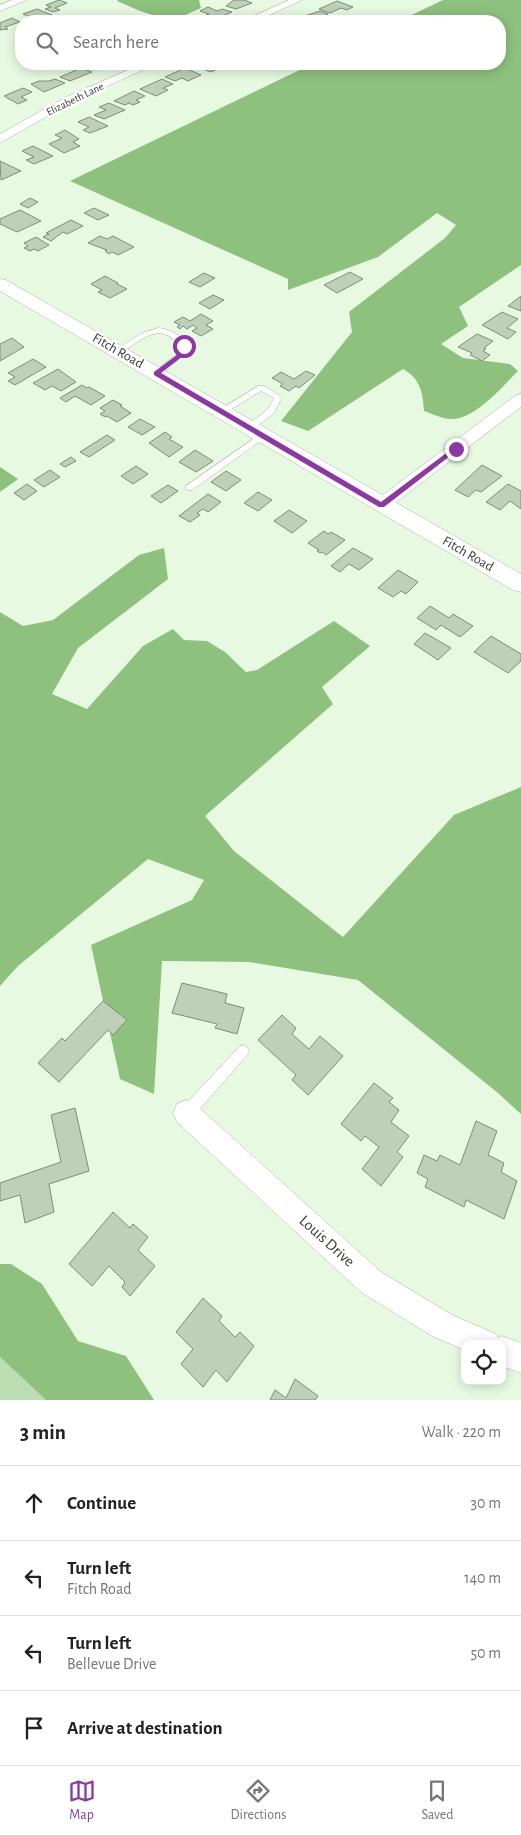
<!DOCTYPE html>
<html lang="en">
<head>
<meta charset="utf-8">
<style>
	:root { --surface:#fff; --page:#f6f6f6; --text:#222; --muted:#767676; --line:#e0e0e0; --accent:#8c37a4 }
	body { margin:0; font-family:"Alegreya Sans",sans-serif; background:var(--page); color:var(--text) }
	.controls { position:absolute; right:15px; bottom:15px; display:grid; overflow:hidden; border-radius:10px; box-shadow:0 2px 12px #0003 }
	.controls button { width:45px; height:45px; display:grid; place-items:center; padding:0; border:0; border-bottom:1px solid var(--line); background:var(--surface); color:var(--text); font:25px sans-serif }
	.stop { position:absolute; width:15px; height:15px; margin:-11px; border:4px solid #8c37a4; border-radius:50%; background:#fff }
	.stop.end { background:#8c37a4; border-color:#fff; box-shadow:0 1px 5px #0008 }
	.list { margin:0; padding:0; list-style:none }
	h2 { display:flex; justify-content:space-between; align-items:center; height:65px; margin:0; padding:0 20px; font-size:21px }
	h2 small { font-size:16px; font-weight:400; color:var(--muted) }
	.list li { display:grid; grid-template-columns:32px 1fr auto; gap:15px; align-items:center; box-sizing:border-box; height:75px; padding:0 20px; border-top:1px solid var(--line) }
	.list b { display:block; font-size:19px; white-space:nowrap }
	.list p { margin:0; font-size:16px; white-space:nowrap; color:var(--muted) }
	.list em { font-size:16px; font-style:normal; color:var(--muted) }
	.icon { flex:none; width:28px; height:28px; fill:none; stroke:currentColor; stroke-width:2; stroke-linecap:round; stroke-linejoin:round }
	.map { position:relative; flex:none; width:521px; height:1400px; overflow:hidden }
	.search { position:absolute; background:var(--surface); box-shadow:0 2px 12px #0003; left:15px; right:15px; top:15px; height:55px; display:flex; align-items:center; gap:12px; box-sizing:border-box; padding:0 18px; border-radius:20px; color:var(--muted); font-size:19px }
	.sheet { height:365px; background:var(--surface) }
	nav { display:flex; justify-content:space-around; align-items:center; box-sizing:border-box; height:70px; border-top:1px solid var(--line); background:var(--surface); font-size:14px; color:var(--muted) }
	nav a { display:grid; justify-items:center; gap:2px }
	nav .on { color:var(--accent) }
	.map>svg:first-child { display:block }
	.green { fill:#bcdcb2 }
	.forest { fill:#8ec17d }
	.building { fill:#bed0b8; stroke:#7d8e78 }
	.lines { fill:none; stroke-linecap:round; stroke-linejoin:round }
	.service-casing { stroke:#a6b8a0; stroke-width:1 }
	.minor-casing { stroke:#a6b8a0; stroke-width:1 }
	.tertiary-casing { stroke:#a6b8a0; stroke-width:1 }
	.service { fill:#fff; fill-rule:evenodd }
	.minor { fill:#fff; fill-rule:evenodd }
	.tertiary { fill:#fff; fill-rule:evenodd }
	.route { fill:#8c37a4 }
	.labels { text-anchor:middle; dominant-baseline:central; stroke-width:4.5; stroke-linejoin:round; paint-order:stroke }
	.far-street-label { font-size:11px; fill:#353d33; stroke:#fff }
	.street-label { font-size:14px; fill:#353d33; stroke:#fff }
	.near-street-label { font-size:16px; fill:#353d33; stroke:#fff }
</style>
</head>
<body>
<div class="map">
<svg width="521" height="1400" viewBox="0 0 521 1400">
	<rect width="100%" height="100%" fill="#e7fae1"/>
	<polygon class="green" points="0,1357 46,1400 0,1400"/>
	<g class="forest">
		<polygon points="118,0 199,0 201,8 172,21 140,11 117,1"/>
		<path d="M443,0h78v265l-62,42 9,19 -27,18 22,14 47,6 8,7c-15,15 -41,46 -64,48 -10,1 -21,-5 -30,-8 -1,-18 -4,-33 -21,-42l-95,62 -27,-10 71,-89 -3,-20 96,-74 11,-13 -19,-12 -59,44 -90,33v-11l-218,-98 242,-117h188v-43h-101z"/>
		<polygon points="0,467 18,479 0,492"/>
		<polygon points="164,548 168,579 78,648 52,694 87,709 143,646 173,629 184,640 207,641 225,652 246,672 257,670 334,621 370,646 322,687 333,704 205,816 234,851 343,937 454,815 521,787 521,1114 498,1093 358,980 249,962 162,961 154,1094 120,1079 91,945 192,900 204,880 148,859 18,966 0,986 0,612 23,626 53,620 139,555"/>
		<polygon points="0,1264 11,1264 42,1284 78,1341 126,1356 154,1400 46,1400 0,1357"/>
	</g>
	<g class="building">
		<polygon points="59,0 67,3 55,8 60,10 53,12 45,9 51,7 46,5"/>
		<polygon points="234,0 244,0 252,3 236,9 226,6"/>
		<polygon points="337,1 353,7 347,10 341,8 330,13 319,9"/>
		<polygon points="208,7 217,11 222,9 232,12 214,20 204,16 209,14 200,11"/>
		<polygon points="37,9 52,15 31,21 24,19 30,17 23,14"/>
		<polygon points="320,11 328,14 318,19 325,21 314,21 302,17"/>
		<polygon points="12,18 20,22 5,27 8,29 0,30 0,23"/>
		<polygon points="80,64 111,64 94,70"/>
		<polygon points="201,64 221,64 226,65 211,72 203,69 209,67"/>
		<polygon points="81,68 92,72 70,81 60,77"/>
		<polygon points="185,68 201,75 188,81 182,78 175,81 165,77"/>
		<polygon points="55,79 65,83 44,92 31,84 39,81 49,81"/>
		<polygon points="162,79 173,84 163,88 168,90 156,96 140,89"/>
		<polygon points="23,88 32,92 21,97 27,100 18,104 4,96"/>
		<polygon points="134,91 145,96 136,100 140,102 133,105 129,103 125,105 114,101"/>
		<polygon points="109,103 125,110 104,119 94,115 106,110 99,107"/>
		<polygon points="89,117 108,126 90,133 83,130 89,127 78,122"/>
		<polygon points="65,130 79,139 73,142 80,146 64,153 49,144 62,138 55,135"/>
		<polygon points="33,146 53,156 34,164 26,160 34,157 22,151"/>
		<polygon points="0,161 21,171 1,180"/>
		<polygon points="30,198 38,202 28,208 20,204"/>
		<polygon points="94,208 109,215 98,220 84,213"/>
		<polygon points="20,210 41,221 17,232 0,224 0,219"/>
		<polygon points="71,220 83,226 67,234 63,232 51,241 43,237 49,234 46,233"/>
		<polygon points="100,236 107,239 113,236 134,247 118,255 112,252 109,254 105,251 107,250 88,243"/>
		<polygon points="36,237 49,245 38,251 34,249 30,251 24,248 28,246 24,243"/>
		<polygon points="350,272 363,279 337,293 324,285"/>
		<polygon points="204,273 215,278 200,287 189,282"/>
		<polygon points="105,276 118,283 117,284 127,289 110,298 98,292 102,290 91,284"/>
		<polygon points="213,295 224,300 210,309 199,303"/>
		<polygon points="521,296 521,311 508,306"/>
		<polygon points="502,312 518,319 507,328 516,332 508,339 482,325"/>
		<polygon points="201,314 213,321 206,325 213,329 201,336 192,331 197,328 193,325 187,329 183,326 180,329 177,327 180,325 174,322 183,317 190,321"/>
		<polygon points="477,334 493,341 484,348 486,349 483,351 490,355 482,361 470,355 472,353 458,347"/>
		<polygon points="12,338 24,347 0,361 0,344"/>
		<polygon points="33,359 46,367 15,385 8,381 15,377 8,373"/>
		<polygon points="58,369 76,382 61,391 52,386 45,390 33,383"/>
		<polygon points="306,371 315,375 299,388 296,386 289,391 280,386 283,384 272,378 281,372 294,379"/>
		<polygon points="82,385 87,388 89,387 105,396 91,405 75,396 66,402 60,398"/>
		<polygon points="113,400 122,405 120,406 131,413 117,422 107,416 105,417 100,414 105,411 100,408"/>
		<polygon points="140,419 155,427 142,435 128,427"/>
		<polygon points="165,432 172,437 169,439 183,447 169,457 149,443"/>
		<polygon points="107,435 115,440 89,457 80,452"/>
		<polygon points="195,450 213,461 196,472 179,462"/>
		<polygon points="71,457 76,461 65,467 60,464"/>
		<polygon points="482,465 502,476 481,492 476,490 468,497 455,490"/>
		<polygon points="136,466 148,474 133,484 121,476"/>
		<polygon points="50,470 60,477 44,487 34,480"/>
		<polygon points="226,471 241,480 226,491 211,482"/>
		<polygon points="27,484 37,491 24,500 14,493"/>
		<polygon points="508,484 521,491 521,509 510,501 500,510 486,502"/>
		<polygon points="168,485 178,491 161,503 151,496"/>
		<polygon points="258,492 272,500 258,511 244,503"/>
		<polygon points="208,494 221,502 208,512 203,509 197,513 200,515 190,522 179,516"/>
		<polygon points="289,510 307,521 292,533 274,521"/>
		<polygon points="324,531 328,534 331,532 345,540 326,555 322,552 320,553 317,551 319,550 308,543"/>
		<polygon points="353,548 373,559 359,570 349,564 340,572 331,566"/>
		<polygon points="398,570 418,582 406,594 401,591 393,597 378,588"/>
		<polygon points="430,606 449,618 453,614 473,626 460,637 441,625 436,630 417,618"/>
		<polygon points="425,633 451,648 438,660 414,644"/>
		<polygon points="491,636 521,654 521,661 508,673 474,652"/>
		<polygon points="182,983 227,994 225,1003 244,1008 237,1034 215,1028 217,1024 172,1013"/>
		<polygon points="103,1001 127,1020 113,1035 108,1030 59,1082 38,1063 62,1038 65,1041"/>
		<polygon points="282,1015 296,1028 292,1034 309,1049 320,1036 343,1056 308,1095 292,1080 296,1075 258,1040"/>
		<polygon points="374,1083 393,1098 389,1102 399,1110 391,1122 409,1136 397,1152 403,1157 381,1186 362,1169 379,1147 365,1136 361,1141 341,1124"/>
		<polygon points="75,1108 89,1171 49,1184 54,1212 25,1223 20,1195 0,1201 0,1183 61,1162 51,1115"/>
		<polygon points="476,1121 497,1131 488,1155 504,1163 501,1172 517,1181 504,1219 466,1200 464,1207 425,1187 428,1179 417,1173 424,1155 437,1161 440,1155 460,1165"/>
		<polygon points="113,1212 130,1228 133,1224 148,1237 138,1250 155,1266 130,1296 122,1287 125,1282 109,1266 92,1286 69,1264"/>
		<polygon points="203,1298 222,1316 219,1321 235,1337 240,1332 254,1346 227,1382 216,1370 203,1387 181,1364 193,1349 176,1332"/>
		<polygon points="295,1379 318,1396 315,1400 270,1400 275,1390 286,1398"/>
	</g>
	<g class="lines">
		<defs>
			<g id="service">
				<path d="M158,328c13,1 22,7 30,18 -5,10 -23,29 -35,29l-1,-2 25,-19 3,-8c-20,-26 -38,-6 -59,7h-6l-1,-2 28,-18z"/>
				<polygon points="258,386 264,386 282,397 274,413 253,429 250,429 246,427 268,409 274,398 261,391 225,413 219,413 218,411"/>
				<polygon points="263,432 266,433 266,437 192,490 186,490 186,486"/>
				<polygon points="243,1045 247,1047 249,1051 247,1055 192,1118 187,1120 182,1118 180,1113 182,1108 239,1047"/>
			</g>
			<g id="minor">
				<polygon points="12,0 26,0 0,11 0,5"/>
				<polygon points="289,0 302,0 256,21 243,21"/>
				<polygon points="142,64 156,64 74,101 0,143 0,134 66,97"/>
				<polygon points="521,394 521,407 387,509 381,511 375,509 372,505 375,501 515,396"/>
				<polygon points="186,1100 195,1104 381,1272 452,1315 496,1334 498,1338 502,1336 521,1343 521,1373 502,1366 502,1344 465,1344 465,1350 432,1336 361,1292 177,1122 173,1113 177,1104"/>
			</g>
			<polygon id="tertiary" points="0,279 6,280 521,574 521,592 513,590 0,291"/>
		</defs>
		<use href="#service" class="service-casing"/>
		<use href="#minor" class="minor-casing"/>
		<use href="#tertiary" class="tertiary-casing"/>
		<use href="#service" class="service"/>
		<use href="#minor" class="minor"/>
		<use href="#tertiary" class="tertiary"/>
	</g>
	<polygon class="route" points="184,344 187,346 183,356 161,373 381,502 453,448 459,449 384,507 379,507 154,375 154,372 178,354"/>
	<g class="labels">
		<g class="far-street-label">
			<text transform="translate(75 99) rotate(-26)">Elizabeth Lane</text>
		</g>
		<g class="street-label">
			<text transform="translate(118 351) rotate(30)">Fitch Road</text>
			<text transform="translate(468 554) rotate(30)">Fitch Road</text>
		</g>
		<g class="near-street-label">
			<text transform="translate(327 1241) rotate(42)">Louis Drive</text>
		</g>
	</g>
</svg>
<div class="controls">
<button><svg class="icon" aria-label="locate" viewBox="0 0 24 24"><circle cx="12" cy="12" r="6"/><path d="M12 2v4M12 18v4M2 12h4M18 12h4"/></svg></button>
</div>
<div class="stop" style="left:184px;top:346px"></div>
<div class="stop end" style="left:456px;top:449px"></div>
<div class="search"><svg class="icon" aria-label="search" viewBox="0 0 24 24"><circle cx="10" cy="10" r="6"/><path d="M15 15l6 6"/></svg>Search here</div>
</div>
<section class="sheet">
<h2>3 min<small>Walk · 220 m</small></h2>
<ul class="list">
<li><svg class="icon" aria-label="ahead" viewBox="0 0 24 24"><path d="M12 20V5M6 11l6-6 6 6"/></svg><div><b>Continue</b></div><em>30 m</em></li>
<li><svg class="icon" aria-label="left" viewBox="0 0 24 24"><path d="M17 20v-9H6M10 6l-5 5 5 5"/></svg><div><b>Turn left</b><p>Fitch Road</p></div><em>140 m</em></li>
<li><svg class="icon" aria-label="left" viewBox="0 0 24 24"><path d="M17 20v-9H6M10 6l-5 5 5 5"/></svg><div><b>Turn left</b><p>Bellevue Drive</p></div><em>50 m</em></li>
<li><svg class="icon" aria-label="arrive" viewBox="0 0 24 24"><path d="M6 21V4h12l-3 4 3 4H6"/></svg><div><b>Arrive at destination</b></div></li>
</ul>
</section>
<nav>
<a class="on"><svg class="icon" aria-label="map" viewBox="0 0 24 24"><path d="M3 6l6-2 6 2 6-2v14l-6 2-6-2-6 2zM9 4v14M15 6v14"/></svg>Map</a>
<a><svg class="icon" aria-label="directions" viewBox="0 0 24 24"><path d="M12 3l9 9-9 9-9-9zM9 14v-3h6M13 9l2 2-2 2"/></svg>Directions</a>
<a><svg class="icon" aria-label="saved" viewBox="0 0 24 24"><path d="M7 4h10v16l-5-4-5 4z"/></svg>Saved</a>
</nav>
</body>
</html>
